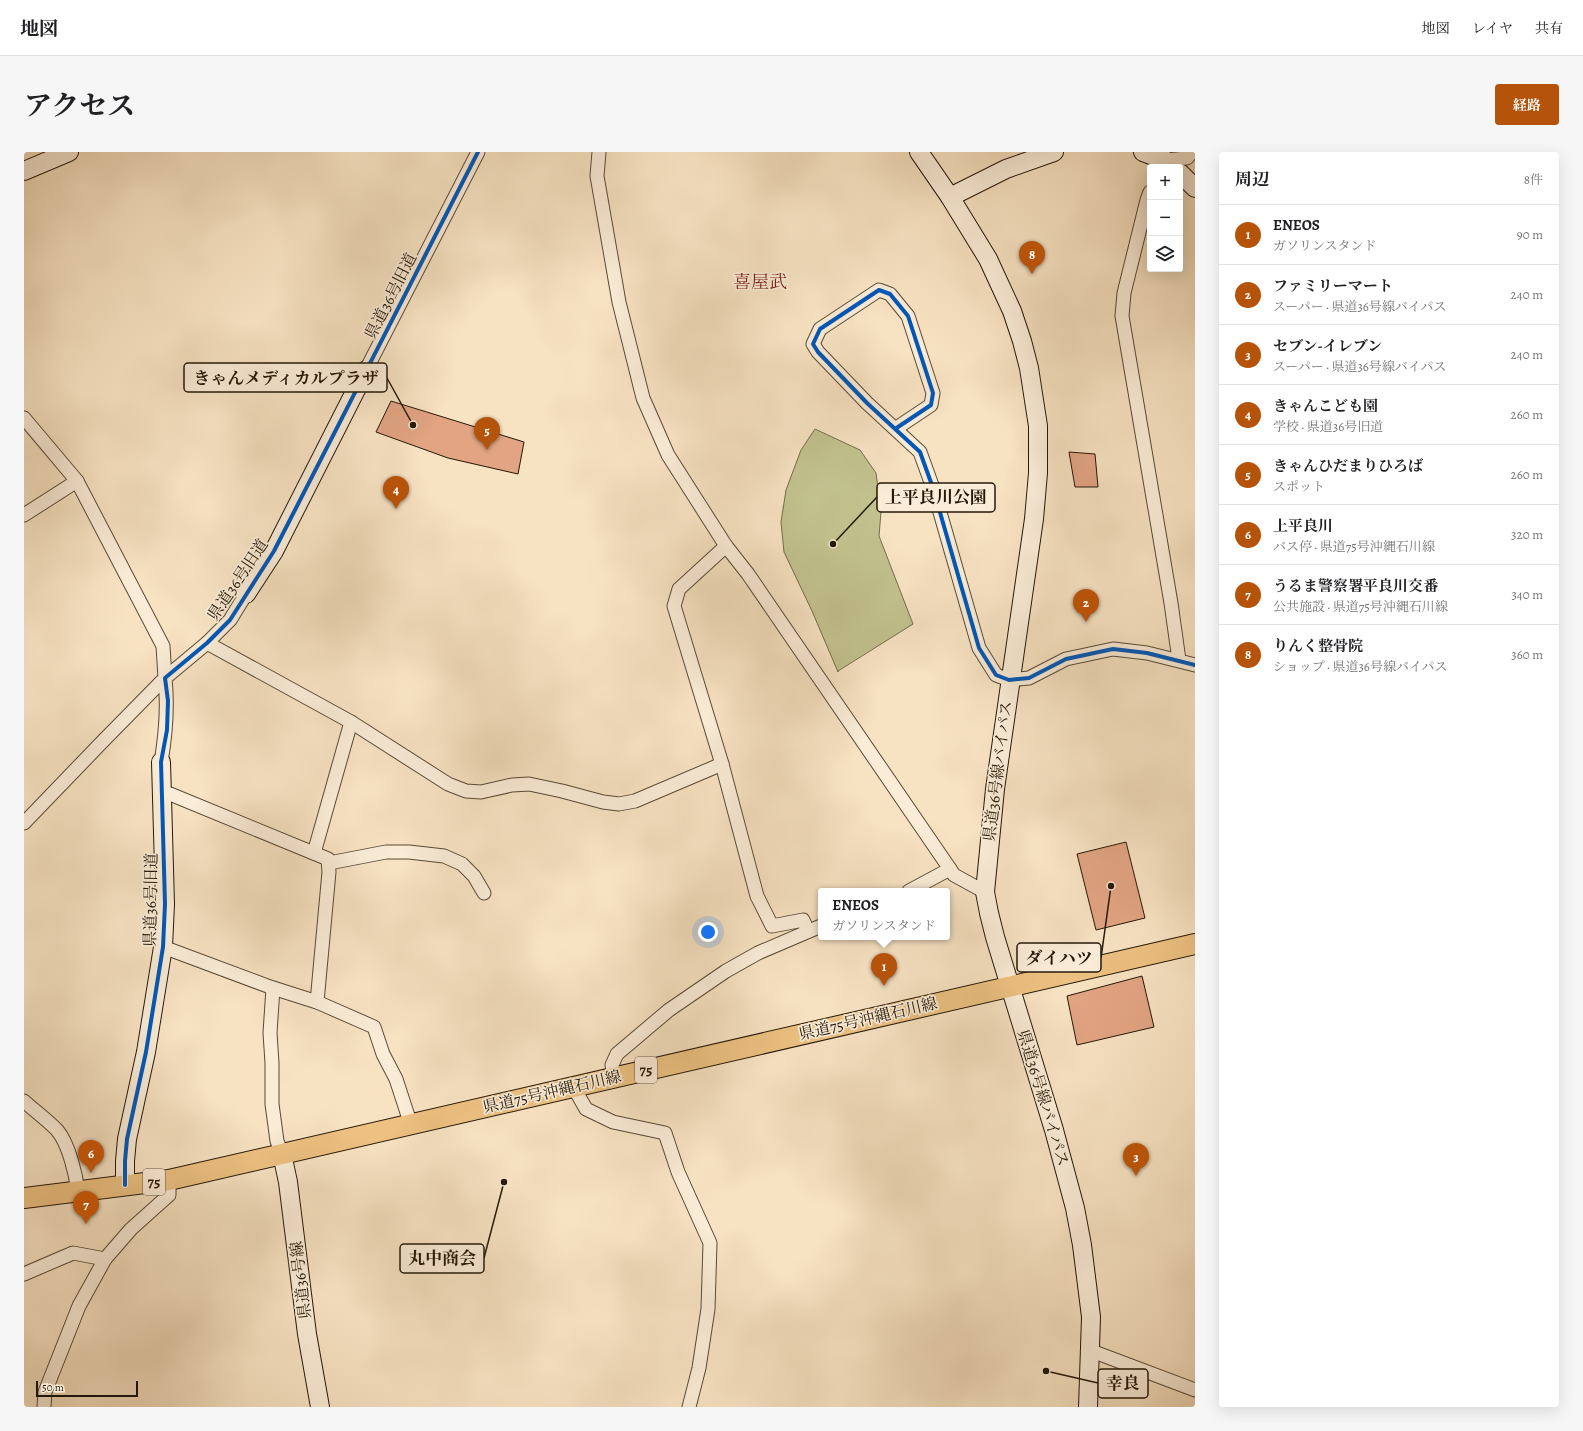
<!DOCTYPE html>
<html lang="ja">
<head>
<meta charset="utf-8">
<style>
	:root { --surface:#fff; --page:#f6f6f6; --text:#202124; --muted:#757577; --line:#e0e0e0; --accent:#b45309 }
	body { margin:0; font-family:Alegreya,"Noto Serif JP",serif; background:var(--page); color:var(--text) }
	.controls { position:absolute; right:12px; top:12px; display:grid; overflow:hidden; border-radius:4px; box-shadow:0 4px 16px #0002 }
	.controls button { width:36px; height:36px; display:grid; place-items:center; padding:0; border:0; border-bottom:1px solid var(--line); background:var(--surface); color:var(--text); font:20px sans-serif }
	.scale { position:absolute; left:12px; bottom:10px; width:102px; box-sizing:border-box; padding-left:4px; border:2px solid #241808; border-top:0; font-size:11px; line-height:14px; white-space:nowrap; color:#241808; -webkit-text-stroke:3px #faecd7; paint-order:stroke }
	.you { position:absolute; left:684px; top:780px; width:14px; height:14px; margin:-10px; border:3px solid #fff; border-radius:50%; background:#1a73e8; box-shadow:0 0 0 6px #1a73e833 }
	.badge { display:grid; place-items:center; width:26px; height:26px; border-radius:50%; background:var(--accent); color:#fff; font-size:13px; font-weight:700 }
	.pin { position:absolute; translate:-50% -33px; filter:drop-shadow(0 1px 2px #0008) }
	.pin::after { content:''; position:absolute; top:21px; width:14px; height:12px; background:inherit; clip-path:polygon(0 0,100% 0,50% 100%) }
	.popup { position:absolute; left:794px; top:736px; width:132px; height:52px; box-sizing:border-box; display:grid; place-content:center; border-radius:4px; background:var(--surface); filter:drop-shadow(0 1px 3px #0005); font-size:13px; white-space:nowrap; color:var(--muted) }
	.popup b { font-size:15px; color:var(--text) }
	.popup::after { content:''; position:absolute; left:50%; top:100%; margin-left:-8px; border:8px solid transparent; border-top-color:var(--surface) }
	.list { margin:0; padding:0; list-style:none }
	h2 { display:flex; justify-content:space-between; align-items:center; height:52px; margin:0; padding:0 16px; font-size:17px }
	h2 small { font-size:13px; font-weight:400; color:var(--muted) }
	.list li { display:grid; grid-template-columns:26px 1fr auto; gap:12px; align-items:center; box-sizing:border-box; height:60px; padding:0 16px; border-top:1px solid var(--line) }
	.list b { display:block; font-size:15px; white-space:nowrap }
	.list p { margin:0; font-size:13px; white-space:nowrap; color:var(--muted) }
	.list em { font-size:13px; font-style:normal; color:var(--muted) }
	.icon { flex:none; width:22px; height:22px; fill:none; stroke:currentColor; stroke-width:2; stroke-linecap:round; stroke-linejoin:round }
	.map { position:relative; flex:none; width:1171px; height:1255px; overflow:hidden; border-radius:4px }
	header { display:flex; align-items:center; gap:24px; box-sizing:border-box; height:56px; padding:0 20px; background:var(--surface); border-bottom:1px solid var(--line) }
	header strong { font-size:19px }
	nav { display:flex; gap:22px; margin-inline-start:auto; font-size:14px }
	.intro { display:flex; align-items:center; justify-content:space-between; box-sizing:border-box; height:96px; padding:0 24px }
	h1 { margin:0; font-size:28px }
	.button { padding:10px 18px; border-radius:4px; background:var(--accent); color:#fff; font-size:14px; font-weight:700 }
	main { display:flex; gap:24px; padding:0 24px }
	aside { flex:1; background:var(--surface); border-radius:4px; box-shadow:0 4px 16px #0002 }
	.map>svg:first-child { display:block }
	.green { fill:#c2c28f; stroke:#736d4c }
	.building { fill:#e2a483; stroke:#241808 }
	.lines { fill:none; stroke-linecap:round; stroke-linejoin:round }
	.street-casing { stroke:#594a36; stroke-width:15 }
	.secondary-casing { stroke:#241808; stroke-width:20 }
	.primary-casing { stroke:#241808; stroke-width:22 }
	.street { stroke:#faecd7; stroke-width:13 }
	.secondary { stroke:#faecd7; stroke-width:18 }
	.primary { stroke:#ecc181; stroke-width:20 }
	.cycleway-casing { stroke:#faecd7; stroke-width:6 }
	.cycleway { stroke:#0057b8; stroke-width:4 }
	.labels { text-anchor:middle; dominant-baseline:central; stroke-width:3.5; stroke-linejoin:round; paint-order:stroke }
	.shield { fill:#faecd7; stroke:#645846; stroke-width:1 }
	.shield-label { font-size:15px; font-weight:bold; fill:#241808 }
	.street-label { font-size:16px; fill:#241808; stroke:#faecd7 }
	.quarter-label { font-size:18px; fill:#7a1f14; stroke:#faecd7 }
	.leader { fill:none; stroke:#241808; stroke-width:1.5 }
	.callout-dot { fill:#241808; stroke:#faecd7; stroke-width:1.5 }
	.callout { fill:#faecd7; stroke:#241808; stroke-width:1.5 }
	.callout-label { font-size:17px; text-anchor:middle; font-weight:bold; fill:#241808 }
</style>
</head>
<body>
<header>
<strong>地図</strong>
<nav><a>地図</a><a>レイヤ</a><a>共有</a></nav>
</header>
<div class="intro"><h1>アクセス</h1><a class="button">経路</a></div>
<main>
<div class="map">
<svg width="1171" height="1255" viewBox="0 0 1171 1255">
	<rect width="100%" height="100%" fill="#f7e2c2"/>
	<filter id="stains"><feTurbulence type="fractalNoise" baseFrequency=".005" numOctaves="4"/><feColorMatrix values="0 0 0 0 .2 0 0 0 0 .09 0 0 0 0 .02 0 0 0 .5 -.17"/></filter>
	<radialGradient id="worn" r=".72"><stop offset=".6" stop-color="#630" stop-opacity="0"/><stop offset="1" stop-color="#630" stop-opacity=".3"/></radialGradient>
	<polygon class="green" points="791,277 836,298 852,321 857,360 855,384 889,472 814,519 814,520 788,459 760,400 757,370 762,338 777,298"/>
	<g class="building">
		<polygon points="367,249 500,290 494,322 424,306 352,280"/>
		<polygon points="1045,300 1071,302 1074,335 1051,335"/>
		<polygon points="1102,690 1121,766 1072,778 1053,702"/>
		<polygon points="1118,824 1130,875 1053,893 1043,844"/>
	</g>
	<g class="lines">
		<defs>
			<g id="street">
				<polyline points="575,0 573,24 595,150 619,246 644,303 702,394 724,422 926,717 930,723 961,740"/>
				<polyline points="1141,8 1163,6 1168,0"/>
				<polyline points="1126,40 1123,48 1100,141 1098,164 1147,451 1155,508"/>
				<polyline points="342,218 454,0"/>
				<polyline points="0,266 53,329 139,494 141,526 80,588 0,671"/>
				<polyline points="871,277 907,253 909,241 884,164 866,142 855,138 796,177 789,192 794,200 843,251 896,300 909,336 955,496 972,523 985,528 1005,526 1042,507 1089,497 1123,501 1171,513"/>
				<polyline points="0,363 53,329"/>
				<polyline points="702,394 655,437 650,454 698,612 733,744 748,774 779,768 784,779"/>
				<polyline points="183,491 327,570 424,632 442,639 457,640 488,633 505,632 538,639 579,650 595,652 611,649 698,612"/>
				<path d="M137,610c5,-29 7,-55 4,-84l42,-35 23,-23 16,-26"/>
				<polyline points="138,643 146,642 304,707 305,720 293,850"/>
				<polyline points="290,701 327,570"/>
				<polyline points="305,711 362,700 385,700 420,704 438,712 450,724 460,741"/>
				<polyline points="885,739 926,717"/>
				<polyline points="139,795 249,836 293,850 350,875 359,902 372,927 387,973"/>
				<polyline points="249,836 246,881 248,911 248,952 253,989 258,1002"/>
				<polyline points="590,925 588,913 593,902 645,858 702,819 734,801 797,774"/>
				<polyline points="550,936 562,957 589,970 641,981 654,1020 686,1091 684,1157 675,1216 665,1255"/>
				<path d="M0,949c11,10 23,19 33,29 12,14 19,45 21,62"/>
				<polyline points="0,1122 49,1101 81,1107"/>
				<polyline points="1065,1198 1171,1238"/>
				<polyline points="20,1255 21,1240 55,1154 81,1107 107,1077 145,1043 145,1028"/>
			</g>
			<g id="secondary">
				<polyline points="895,0 926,45 964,107 988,159 998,189 1005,216 1014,274 1014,321 1010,367 971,637 961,740 965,761 971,785 1030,978 1051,1056 1058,1093 1067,1165 1064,1255"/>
				<polyline points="1119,0 1141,8 1149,15"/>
				<polyline points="0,19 45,0"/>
				<polyline points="1156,21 1171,36"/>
				<polyline points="926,45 982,17 1030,0"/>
				<polyline points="222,442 250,399 342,218"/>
				<polyline points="258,1002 264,1030 283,1182 296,1255"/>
				<polyline points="101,1033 101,1009 103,987 122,900 139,795 141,752 137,610"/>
			</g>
			<polyline id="primary" points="0,1046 145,1028 1171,792"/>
		</defs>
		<use href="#street" class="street-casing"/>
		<use href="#secondary" class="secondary-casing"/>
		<use href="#primary" class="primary-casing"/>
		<use href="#street" class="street"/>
		<use href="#secondary" class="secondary"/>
		<use href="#primary" class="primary"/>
		<defs>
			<g id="cycleway">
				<polyline points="871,277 907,253 909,241 884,164 866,142 855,138 796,177 789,192 794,200 843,251 896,300 909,336 955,496 972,523 985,528 1005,526 1042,507 1089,497 1123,501 1171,513"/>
				<polyline points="101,1033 101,1009 103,987 122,900 139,795 141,752 137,610 143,578 144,549 141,526 183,491 206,468 250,399 454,0"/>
			</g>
		</defs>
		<use href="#cycleway" class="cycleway-casing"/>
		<use href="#cycleway" class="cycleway"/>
	</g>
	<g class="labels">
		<g class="shield">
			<rect x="611" y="905" width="22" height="26" rx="3"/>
			<rect x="119" y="1017" width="22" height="26" rx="3"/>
		</g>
		<g class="shield-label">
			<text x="622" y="918">75</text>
			<text x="130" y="1030">75</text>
		</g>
		<g class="street-label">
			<text transform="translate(367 144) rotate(-63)">県道36号旧道</text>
			<text transform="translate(214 428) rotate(-56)">県道36号旧道</text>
			<text transform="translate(974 619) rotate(-83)">県道36号線バイパス</text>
			<text transform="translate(127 748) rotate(-89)">県道36号旧道</text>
			<text transform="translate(844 867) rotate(-13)">県道75号沖縄石川線</text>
			<text transform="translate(528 940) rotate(-13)">県道75号沖縄石川線</text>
			<text transform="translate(1019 946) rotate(73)">県道36号線バイパス</text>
			<text transform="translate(277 1128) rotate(-97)">県道36号線</text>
		</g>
		<g class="quarter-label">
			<text x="736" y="130">喜屋武</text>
		</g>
	</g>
	<path class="leader" d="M389 273L363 226M809 392L853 345M1087 734L1077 806M480 1030L460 1106M1022 1219L1074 1231"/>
	<g class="callout-dot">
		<circle cx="389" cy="273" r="4"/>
		<circle cx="809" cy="392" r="4"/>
		<circle cx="1087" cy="734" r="4"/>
		<circle cx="480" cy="1030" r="4"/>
		<circle cx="1022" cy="1219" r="4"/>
	</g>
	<g class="callout">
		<rect x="160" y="211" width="203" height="29" rx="4"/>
		<rect x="853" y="331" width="118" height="29" rx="4"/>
		<rect x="993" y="791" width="84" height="29" rx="4"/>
		<rect x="376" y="1092" width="84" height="29" rx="4"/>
		<rect x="1074" y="1217" width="50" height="29" rx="4"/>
	</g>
	<g class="callout-label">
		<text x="262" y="232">きゃんメディカルプラザ</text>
		<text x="912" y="351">上平良川公園</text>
		<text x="1035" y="812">ダイハツ</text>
		<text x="418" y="1112">丸中商会</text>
		<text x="1099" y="1237">幸良</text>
	</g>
	<rect width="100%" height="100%" filter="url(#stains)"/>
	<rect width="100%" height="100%" fill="url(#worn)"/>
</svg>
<div class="controls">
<button>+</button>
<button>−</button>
<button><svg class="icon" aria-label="layers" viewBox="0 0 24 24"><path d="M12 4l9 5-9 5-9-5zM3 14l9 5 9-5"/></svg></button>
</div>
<div class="scale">50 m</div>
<div class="you"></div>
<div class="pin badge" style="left:860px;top:834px">1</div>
<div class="popup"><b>ENEOS</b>ガソリンスタンド</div>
<div class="pin badge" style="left:1062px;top:470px">2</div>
<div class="pin badge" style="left:1112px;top:1024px">3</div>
<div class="pin badge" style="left:372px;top:357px">4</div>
<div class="pin badge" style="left:463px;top:298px">5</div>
<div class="pin badge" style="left:67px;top:1021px">6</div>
<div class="pin badge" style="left:62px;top:1072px">7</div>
<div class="pin badge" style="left:1008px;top:122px">8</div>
</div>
<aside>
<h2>周辺<small>8件</small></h2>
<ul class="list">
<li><span class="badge">1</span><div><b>ENEOS</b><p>ガソリンスタンド</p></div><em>90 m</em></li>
<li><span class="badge">2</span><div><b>ファミリーマート</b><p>スーパー · 県道36号線バイパス</p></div><em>240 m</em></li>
<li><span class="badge">3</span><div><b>セブン-イレブン</b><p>スーパー · 県道36号線バイパス</p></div><em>240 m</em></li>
<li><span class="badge">4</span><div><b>きゃんこども園</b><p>学校 · 県道36号旧道</p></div><em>260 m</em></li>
<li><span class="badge">5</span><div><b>きゃんひだまりひろば</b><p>スポット</p></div><em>260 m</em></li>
<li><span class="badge">6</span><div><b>上平良川</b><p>バス停 · 県道75号沖縄石川線</p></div><em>320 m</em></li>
<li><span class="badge">7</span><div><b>うるま警察署平良川交番</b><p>公共施設 · 県道75号沖縄石川線</p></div><em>340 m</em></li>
<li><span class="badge">8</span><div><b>りんく整骨院</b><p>ショップ · 県道36号線バイパス</p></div><em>360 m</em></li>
</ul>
</aside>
</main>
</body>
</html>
